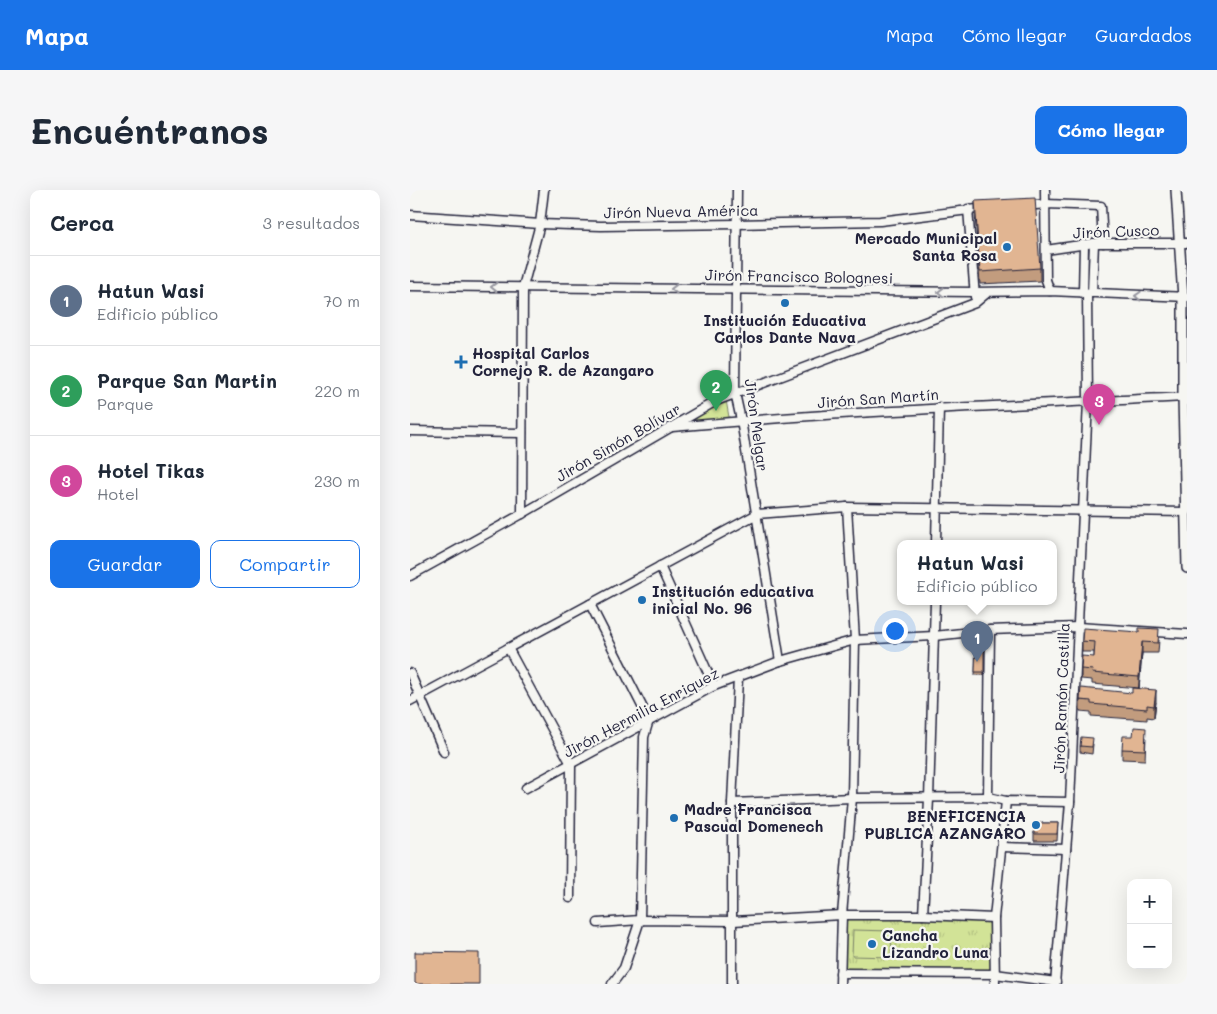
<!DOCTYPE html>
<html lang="es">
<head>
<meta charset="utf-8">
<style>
	:root { --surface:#fff; --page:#f6f6f7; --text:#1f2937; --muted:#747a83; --line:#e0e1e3; --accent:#1a73e8 }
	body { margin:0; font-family:Mali,sans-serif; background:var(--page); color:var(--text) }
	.controls { position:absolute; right:15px; bottom:15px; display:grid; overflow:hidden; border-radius:10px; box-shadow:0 5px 20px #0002 }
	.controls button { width:45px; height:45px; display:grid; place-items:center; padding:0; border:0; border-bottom:1px solid var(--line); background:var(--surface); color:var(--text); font:25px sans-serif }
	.you { position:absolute; left:484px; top:440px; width:18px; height:18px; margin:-12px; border:4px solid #fff; border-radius:50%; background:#1a73e8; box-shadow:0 0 0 8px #1a73e833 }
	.badge { display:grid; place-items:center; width:32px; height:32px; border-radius:50%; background:var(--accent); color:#fff; font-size:16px; font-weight:700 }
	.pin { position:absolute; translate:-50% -41px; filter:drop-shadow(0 1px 2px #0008) }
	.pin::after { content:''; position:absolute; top:26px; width:18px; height:15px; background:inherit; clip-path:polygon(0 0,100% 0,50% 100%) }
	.popup { position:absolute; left:487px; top:350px; width:160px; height:65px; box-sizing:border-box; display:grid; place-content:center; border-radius:10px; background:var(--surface); filter:drop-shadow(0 1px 4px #0005); font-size:16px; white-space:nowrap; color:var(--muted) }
	.popup b { font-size:19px; color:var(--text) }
	.popup::after { content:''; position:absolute; left:50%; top:100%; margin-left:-10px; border:10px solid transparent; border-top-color:var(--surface) }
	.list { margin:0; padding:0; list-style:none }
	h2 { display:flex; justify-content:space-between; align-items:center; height:65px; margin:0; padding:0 20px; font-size:21px }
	h2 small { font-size:16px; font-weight:400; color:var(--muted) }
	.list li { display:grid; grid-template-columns:32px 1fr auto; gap:15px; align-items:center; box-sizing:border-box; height:90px; padding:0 20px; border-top:1px solid var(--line) }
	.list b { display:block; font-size:19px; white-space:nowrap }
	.list p { margin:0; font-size:16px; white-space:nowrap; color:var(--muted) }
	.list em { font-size:16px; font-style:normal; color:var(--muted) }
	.actions { display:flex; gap:10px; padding:15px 20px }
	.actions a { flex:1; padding:11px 0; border:1px solid var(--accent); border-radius:10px; text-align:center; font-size:18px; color:var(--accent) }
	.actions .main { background:var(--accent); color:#fff }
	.map { position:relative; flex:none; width:777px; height:794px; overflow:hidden; border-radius:10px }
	header { display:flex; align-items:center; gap:30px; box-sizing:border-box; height:70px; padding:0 25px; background:var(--accent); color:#fff }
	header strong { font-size:24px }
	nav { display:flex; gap:28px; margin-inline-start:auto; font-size:18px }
	.intro { display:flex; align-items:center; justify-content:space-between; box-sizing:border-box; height:120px; padding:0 30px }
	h1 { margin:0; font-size:35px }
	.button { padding:12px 22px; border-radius:10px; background:var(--accent); color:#fff; font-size:18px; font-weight:700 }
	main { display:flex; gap:30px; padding:0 30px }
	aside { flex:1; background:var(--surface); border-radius:10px; box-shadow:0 5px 20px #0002 }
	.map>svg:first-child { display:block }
	.park { fill:url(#park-tufts); stroke:#7a8269 }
	.garden { fill:#d2e397; stroke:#7a8269 }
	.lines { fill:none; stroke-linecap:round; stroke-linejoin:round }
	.minor-casing { stroke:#22223b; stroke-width:11 }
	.tertiary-casing { stroke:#22223b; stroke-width:12 }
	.minor { stroke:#f6f6f2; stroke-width:8 }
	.tertiary { stroke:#f6f6f2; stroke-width:9 }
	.wall { fill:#c29c7e; stroke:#22223b }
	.shaded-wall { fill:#9e7f66; stroke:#22223b }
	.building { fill:#e1b592; stroke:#22223b }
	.oneway { stroke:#9797a0 }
	.poi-dot { fill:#1f6fb2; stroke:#f6f6f2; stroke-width:2 }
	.labels { text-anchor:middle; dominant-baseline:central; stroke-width:4.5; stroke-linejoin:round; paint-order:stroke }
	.street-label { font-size:15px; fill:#22223b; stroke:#f6f6f2 }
	.poi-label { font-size:15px; font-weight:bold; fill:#22223b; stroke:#f6f6f2; text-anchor:start }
</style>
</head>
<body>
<header>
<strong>Mapa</strong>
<nav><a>Mapa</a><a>Cómo llegar</a><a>Guardados</a></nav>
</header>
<div class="intro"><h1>Encuéntranos</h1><a class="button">Cómo llegar</a></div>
<main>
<aside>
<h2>Cerca<small>3 resultados</small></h2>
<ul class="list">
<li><span class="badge" style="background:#5c6f8a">1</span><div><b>Hatun Wasi</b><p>Edificio público</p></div><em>70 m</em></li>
<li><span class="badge" style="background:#2e9e5b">2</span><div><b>Parque San Martin</b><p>Parque</p></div><em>220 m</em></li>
<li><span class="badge" style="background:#d1479c">3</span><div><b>Hotel Tikas</b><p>Hotel</p></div><em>230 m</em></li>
</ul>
<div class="actions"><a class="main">Guardar</a><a>Compartir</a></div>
</aside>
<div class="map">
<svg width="777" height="794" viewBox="0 0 777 794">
	<defs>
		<pattern id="park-tufts" width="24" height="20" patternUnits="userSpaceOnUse" patternTransform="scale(1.25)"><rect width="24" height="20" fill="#d2e397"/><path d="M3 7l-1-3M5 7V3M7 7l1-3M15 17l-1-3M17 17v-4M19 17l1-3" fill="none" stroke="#b4c283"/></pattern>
	</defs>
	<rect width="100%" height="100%" fill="#f6f6f2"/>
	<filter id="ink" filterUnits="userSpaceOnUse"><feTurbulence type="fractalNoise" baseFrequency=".02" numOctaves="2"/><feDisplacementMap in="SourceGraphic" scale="10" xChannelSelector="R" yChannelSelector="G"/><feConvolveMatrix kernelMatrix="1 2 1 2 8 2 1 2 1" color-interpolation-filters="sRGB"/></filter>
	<g filter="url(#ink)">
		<g class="park">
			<polygon points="316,210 320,233 266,236"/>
			<polygon points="432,725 584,728 583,784 433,780"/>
		</g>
		<polygon class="garden" points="443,740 482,741 481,767 442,766"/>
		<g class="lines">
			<defs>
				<g id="minor">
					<polyline points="327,0 325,203 331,230 370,471"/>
					<polyline points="635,0 636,90 640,101"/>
					<polyline points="616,16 636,14 691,16 693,53"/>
					<polyline points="558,19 565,107"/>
					<polyline points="0,25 130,34 191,36 327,34 470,31 575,18"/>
					<polyline points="636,60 684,53 777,53"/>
					<polyline points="0,96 564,102 640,101 777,107"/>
					<polyline points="673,103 674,54"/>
					<polyline points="682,103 684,53"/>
					<path d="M262,237c172,-16 343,-22 515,-30"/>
					<polyline points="0,241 112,243"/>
					<polyline points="112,324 113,97 130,34 134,0"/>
					<polyline points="526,353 529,217"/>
					<polyline points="250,376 304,496"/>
					<polyline points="0,386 112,324 306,211 565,113 577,103"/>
					<polyline points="180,414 239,530 234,547 230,730 214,778 202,794"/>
					<polyline points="98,458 161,574 160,708"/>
					<polyline points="0,483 34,562"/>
					<polyline points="0,511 347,324 437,317 777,322"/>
					<polyline points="116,598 304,496 370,471 445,450 524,446 580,440 668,437 777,444"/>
					<polyline points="578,607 580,440"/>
					<polyline points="322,613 442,608 578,607 596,611 660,612"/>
					<polyline points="592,657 656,659"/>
					<polyline points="513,725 519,609 525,411"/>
					<polyline points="188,733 230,730 323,731 432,725 513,725 584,728"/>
					<polyline points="430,783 585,784 646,792"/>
					<polyline points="322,794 322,613 328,488"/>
					<polyline points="430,794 432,725 442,608 445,450 437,317"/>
					<polyline points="585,794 584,728 596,611"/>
					<polyline points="645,794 660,612 678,211 677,103"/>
				</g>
				<polyline id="tertiary" points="766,0 773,108 773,207 777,378"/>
			</defs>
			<use href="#minor" class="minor-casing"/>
			<use href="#tertiary" class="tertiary-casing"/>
			<use href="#minor" class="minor"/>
			<use href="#tertiary" class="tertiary"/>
		</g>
		<g class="wall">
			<polygon points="565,11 630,78 630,91 570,94 565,24"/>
			<polygon points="566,446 574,446 574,485 565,485"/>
			<polygon points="749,450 748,463 732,463 729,498 682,494 682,490 671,489 671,479 684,467 684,462 672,462 672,451"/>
			<polygon points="670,510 746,512 744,528 737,527 737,530 681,526 681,522 670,521"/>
			<polygon points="736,547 735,570 712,569 712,559"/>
			<polygon points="683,554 682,564 670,562 670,556"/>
			<polygon points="624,633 648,633 647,651 624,651"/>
		</g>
		<g class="shaded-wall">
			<polygon points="732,452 732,463 729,498 729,487"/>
			<polygon points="746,500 746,512 744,528 744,516"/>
		</g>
		<g class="building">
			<polygon points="625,8 630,78 570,82 565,11"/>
			<polygon points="673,438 729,442 729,438 749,439 748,453 732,452 729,487 682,483 683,480 671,479 672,466 684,467 685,452 672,451"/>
			<polygon points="566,446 574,446 574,482 565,482"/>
			<polygon points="671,498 722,503 722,498 746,500 744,516 737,515 737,519 681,514 681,511 670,510"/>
			<polygon points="724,537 736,538 735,560 712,559 713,546 723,546"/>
			<polygon points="671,547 683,548 682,557 670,556"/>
			<polygon points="624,633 648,633 647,644 624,644"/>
			<polygon points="5,762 69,763 69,794 5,794"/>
		</g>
		<defs><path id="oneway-chevron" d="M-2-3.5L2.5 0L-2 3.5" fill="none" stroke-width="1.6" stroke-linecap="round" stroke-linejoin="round" transform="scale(1.25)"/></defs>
		<g class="oneway">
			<use href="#oneway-chevron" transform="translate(84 97) rotate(-179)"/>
			<use href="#oneway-chevron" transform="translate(264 99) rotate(-180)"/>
			<use href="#oneway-chevron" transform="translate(531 102) rotate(-179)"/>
			<use href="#oneway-chevron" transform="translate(728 106) rotate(-177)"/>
		</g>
	</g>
	<g class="poi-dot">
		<circle cx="597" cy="57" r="5"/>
		<circle cx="375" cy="113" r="5"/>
		<path d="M48.5 164.5h5v5h5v5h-5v5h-5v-5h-5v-5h5z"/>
		<circle cx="232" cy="410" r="5"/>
		<circle cx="264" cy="628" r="5"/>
		<circle cx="626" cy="635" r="5"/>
		<circle cx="462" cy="754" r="5"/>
	</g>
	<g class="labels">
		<g class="street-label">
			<text transform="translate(271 21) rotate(-1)">Jirón Nueva América</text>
			<text transform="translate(706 41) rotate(-2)">Jirón Cusco</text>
			<text transform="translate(389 86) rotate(1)">Jirón Francisco Bolognesi</text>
			<text transform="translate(468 208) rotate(-4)">Jirón San Martín</text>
			<text transform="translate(347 235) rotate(82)">Jirón Melgar</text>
			<text transform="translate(208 252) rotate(-30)">Jirón Simón Bolívar</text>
			<text transform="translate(651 508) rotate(-88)">Jirón Ramón Castilla</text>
			<text transform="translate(231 522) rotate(-28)">Jirón Hermilia Enriquez</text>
		</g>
		<g class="poi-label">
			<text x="587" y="48" text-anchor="end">Mercado Municipal<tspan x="587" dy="17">Santa Rosa</tspan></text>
			<text x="375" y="130" text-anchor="middle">Institución Educativa<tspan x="375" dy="17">Carlos Dante Nava</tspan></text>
			<text x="62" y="163">Hospital Carlos<tspan x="62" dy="17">Cornejo R. de Azangaro</tspan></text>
			<text x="242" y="401">Institución educativa<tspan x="242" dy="17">inicial No. 96</tspan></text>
			<text x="274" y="619">Madre Francisca<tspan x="274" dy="17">Pascual Domenech</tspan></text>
			<text x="616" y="626" text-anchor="end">BENEFICENCIA<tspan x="616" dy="17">PUBLICA AZANGARO</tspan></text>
			<text x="472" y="745">Cancha<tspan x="472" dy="17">Lizandro Luna</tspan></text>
		</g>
	</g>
</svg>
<div class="controls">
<button>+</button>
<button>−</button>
</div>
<div class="you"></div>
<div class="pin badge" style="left:567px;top:472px;background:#5c6f8a">1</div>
<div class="popup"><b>Hatun Wasi</b>Edificio público</div>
<div class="pin badge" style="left:306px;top:221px;background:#2e9e5b">2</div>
<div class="pin badge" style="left:689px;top:235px;background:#d1479c">3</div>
</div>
</main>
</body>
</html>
